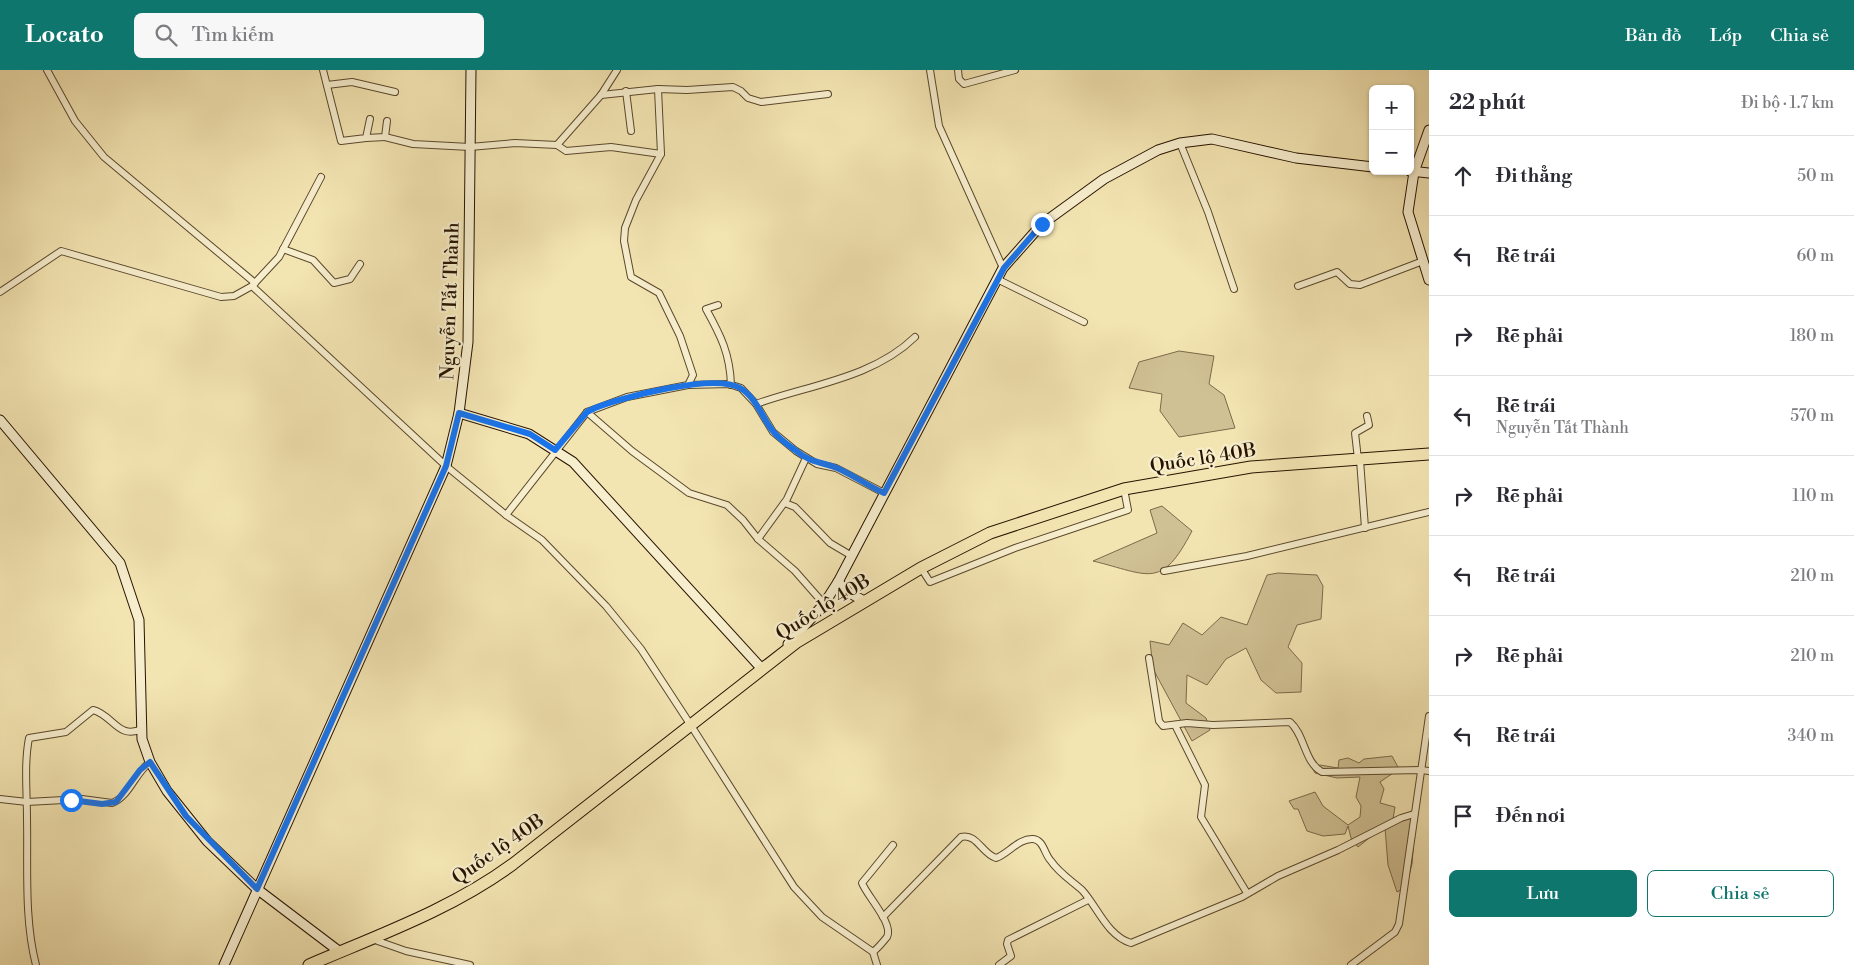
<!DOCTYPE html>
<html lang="vi">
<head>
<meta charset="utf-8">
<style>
	:root { --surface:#fff; --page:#f7f7f7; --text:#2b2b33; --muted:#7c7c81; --line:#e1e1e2; --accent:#0f766e }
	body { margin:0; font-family:"Libre Bodoni",serif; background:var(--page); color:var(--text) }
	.controls { position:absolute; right:15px; top:15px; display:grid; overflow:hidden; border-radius:8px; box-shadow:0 1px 4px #0004 }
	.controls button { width:45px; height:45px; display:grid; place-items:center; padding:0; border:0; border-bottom:1px solid var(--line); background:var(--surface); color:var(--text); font:25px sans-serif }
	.stop { position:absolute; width:15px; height:15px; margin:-11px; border:4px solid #1a73e8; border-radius:50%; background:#fff }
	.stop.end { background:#1a73e8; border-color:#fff; box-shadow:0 1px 5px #0008 }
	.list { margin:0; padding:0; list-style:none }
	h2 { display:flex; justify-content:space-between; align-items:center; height:65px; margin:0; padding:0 20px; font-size:21px }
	h2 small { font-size:16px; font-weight:400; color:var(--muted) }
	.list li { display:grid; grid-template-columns:32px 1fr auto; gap:15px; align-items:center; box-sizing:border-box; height:80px; padding:0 20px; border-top:1px solid var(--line) }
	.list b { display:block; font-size:19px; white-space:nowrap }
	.list p { margin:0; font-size:16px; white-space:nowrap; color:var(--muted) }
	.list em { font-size:16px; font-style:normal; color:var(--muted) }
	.actions { display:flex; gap:10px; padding:15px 20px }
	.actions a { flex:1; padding:11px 0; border:1px solid var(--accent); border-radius:8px; text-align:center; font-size:18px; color:var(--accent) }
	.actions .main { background:var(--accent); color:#fff }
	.icon { flex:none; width:28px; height:28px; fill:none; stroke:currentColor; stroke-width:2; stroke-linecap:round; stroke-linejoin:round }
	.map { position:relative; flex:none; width:1429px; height:895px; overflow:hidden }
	header { display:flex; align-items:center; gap:30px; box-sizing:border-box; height:70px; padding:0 25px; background:var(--accent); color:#fff }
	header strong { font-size:24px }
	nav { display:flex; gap:28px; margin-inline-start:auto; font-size:18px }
	.search { width:350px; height:45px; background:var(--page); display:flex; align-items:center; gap:12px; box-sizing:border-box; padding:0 18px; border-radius:8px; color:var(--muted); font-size:19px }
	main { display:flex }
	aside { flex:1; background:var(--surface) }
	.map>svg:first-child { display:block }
	.green { fill:#d0c194; stroke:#7c6a4a }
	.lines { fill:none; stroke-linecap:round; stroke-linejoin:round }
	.street-casing { stroke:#5a482c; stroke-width:8 }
	.secondary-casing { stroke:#271300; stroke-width:11 }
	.highway-casing { stroke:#271300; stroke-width:13 }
	.street { stroke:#f7eecd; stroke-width:6 }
	.secondary { stroke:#f7eecd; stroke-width:9 }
	.highway { stroke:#f3e5b2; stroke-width:11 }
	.route { stroke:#1a73e8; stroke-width:6 }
	.labels { text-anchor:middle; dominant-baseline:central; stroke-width:4.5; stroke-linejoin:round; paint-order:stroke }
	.street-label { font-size:19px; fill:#271300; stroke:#f7eecd }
</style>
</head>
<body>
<header>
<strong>Locato</strong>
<div class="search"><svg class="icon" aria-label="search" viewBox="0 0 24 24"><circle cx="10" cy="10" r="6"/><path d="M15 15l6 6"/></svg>Tìm kiếm</div>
<nav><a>Bản đồ</a><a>Lớp</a><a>Chia sẻ</a></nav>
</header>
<main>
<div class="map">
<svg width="1429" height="895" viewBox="0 0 1429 895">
	<rect width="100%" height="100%" fill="#f3e5b2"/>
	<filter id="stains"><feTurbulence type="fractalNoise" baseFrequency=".004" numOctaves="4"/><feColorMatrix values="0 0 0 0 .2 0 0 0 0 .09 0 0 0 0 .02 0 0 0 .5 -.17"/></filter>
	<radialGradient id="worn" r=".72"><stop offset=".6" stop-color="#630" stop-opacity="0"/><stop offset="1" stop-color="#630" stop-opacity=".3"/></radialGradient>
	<g class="green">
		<polygon points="1179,281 1214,286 1209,314 1224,325 1235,358 1179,367 1160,341 1162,324 1129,318 1139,292"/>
		<path d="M1162,436l30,25c-31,59 -42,44 -99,30l64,-28 -7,-23z"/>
		<polygon points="1278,503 1317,505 1323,516 1321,549 1297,555 1288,577 1302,593 1301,622 1276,623 1261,610 1246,578 1226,589 1207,615 1187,605 1186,633 1206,648 1210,660 1192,671 1153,599 1150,571 1169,575 1183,553 1202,565 1221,547 1247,555 1267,505"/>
		<polygon points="1392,686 1399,699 1380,712 1384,719 1380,733 1395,737 1393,749 1358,777 1351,768 1348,756 1345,764 1323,766 1307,761 1298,739 1294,739 1289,731 1315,722 1323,736 1348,755 1360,747 1361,736 1356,727 1360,707 1337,708 1315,703 1313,699 1320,695 1338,698 1339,690 1348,688 1359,693 1364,689"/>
		<polygon points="1416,743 1412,794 1406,817 1397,822 1388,795 1385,758"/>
	</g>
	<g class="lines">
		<defs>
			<g id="street">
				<polyline points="47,0 75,51 104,87 255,213"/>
				<polyline points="323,0 341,71 366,68 370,49"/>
				<polyline points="930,0 939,56 1003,198"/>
				<polyline points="958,0 959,9 964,14 1015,0"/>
				<polyline points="327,15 352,12 395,22"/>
				<polyline points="658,19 661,84 636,130 625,158 624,171 631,207 659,223 680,266 693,305 688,315 627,327 587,342 632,381 689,423 727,435 743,450 758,469 795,501 824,534"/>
				<polyline points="626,21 631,61"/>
				<polyline points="601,25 658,19 687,20 733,17 741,21 748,28 761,32 828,24"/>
				<polyline points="385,67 413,74 470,77 515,73 557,75 601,25 617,0"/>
				<polyline points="366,68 385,67 387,51"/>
				<polyline points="1180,73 1208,142 1234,219"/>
				<polyline points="557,75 566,81 611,77 661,84"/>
				<polyline points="283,179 313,190 334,213 350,209 360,194"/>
				<polyline points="999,210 1084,252"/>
				<polyline points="253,215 279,187 321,107"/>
				<polyline points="1298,216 1337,202 1350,214 1360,215 1423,191"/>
				<polyline points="0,222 61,181 221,227 234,226 252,216 446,396 506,445 587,342"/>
				<path d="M718,235l-12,4c15,27 24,45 25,76"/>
				<polyline points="688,315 729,314 741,318 756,334 773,362 796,381 817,394 836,398 884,423"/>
				<path d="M756,334c53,-19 117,-26 159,-67"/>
				<polyline points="1358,389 1355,363 1369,355 1367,346"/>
				<polyline points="1360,390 1365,458"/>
				<polyline points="785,433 795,437 830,473 852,486"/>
				<polyline points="506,445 542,470 606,536 641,579 690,654 794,817 822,847 873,882 877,895"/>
				<polyline points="758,469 787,429 806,388"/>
				<polyline points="921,498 930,512 1015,478 1128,440 1124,419"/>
				<polyline points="1164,501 1247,486 1429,442"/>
				<path d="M1149,588l10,63 4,5 24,-3 26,2 77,-3c15,13 14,40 32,50l99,-2 8,1"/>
				<polyline points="1175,655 1205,715 1201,747 1247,823"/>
				<path d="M0,729l27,3 55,-3 30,4c18,-7 23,-30 38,-41"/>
				<path d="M883,847l78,-80c16,-4 21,17 35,21 12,-4 23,-20 37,-19 11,1 11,15 18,22 8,12 21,20 31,29 15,16 25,46 49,53l111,-46 36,-21 60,-26 63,-32 13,-4"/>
				<polyline points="372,869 406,881 470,895"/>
				<path d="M873,882c5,-4 10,-10 14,-15 7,-13 -20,-41 -25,-54l31,-38"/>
				<path d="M36,895c-12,-46 -8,-99 -9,-146 0,-27 -3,-55 2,-81l37,-6 27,-22c20,5 25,30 49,19"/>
				<polyline points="999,895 1011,886 1007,874 1008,870 1088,830"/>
				<polyline points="1351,895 1395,862 1399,854 1429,646"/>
			</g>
			<g id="secondary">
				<polyline points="1429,60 1414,102 1408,142 1429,210"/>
				<polyline points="1410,101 1429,103"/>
				<polyline points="459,343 529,364 573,392 762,599 766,595"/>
				<polyline points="0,350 120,493 139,550 142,669 150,692 167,721 207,771 257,819 340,882"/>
				<polyline points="838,512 848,522 864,531"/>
				<polyline points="788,574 824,534 838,512 1003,198 1042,154 1104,109 1158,80 1180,73 1212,69 1296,88 1373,97"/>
				<polyline points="224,895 446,396 459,343 468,272 471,0"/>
			</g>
			<path id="highway" d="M309,895c70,-30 143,-56 204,-101l284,-222 124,-74 69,-35 134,-44 127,-22 178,-13"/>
		</defs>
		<use href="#street" class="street-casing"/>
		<use href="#secondary" class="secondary-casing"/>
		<use href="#highway" class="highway-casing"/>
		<use href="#street" class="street"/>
		<use href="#secondary" class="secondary"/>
		<use href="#highway" class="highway"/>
	</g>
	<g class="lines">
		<path class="route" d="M71,730l31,4 14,-2 24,-32 10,-8 36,54 71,73 189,-423 13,-53 71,21 25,16 32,-38 8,-4c28,-11 119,-35 145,-20 16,9 22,29 32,42 6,8 16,15 23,20 17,14 25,11 42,18 16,7 31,18 47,25l120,-225 38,-44"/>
	</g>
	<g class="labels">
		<g class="street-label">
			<text transform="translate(450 231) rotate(-88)">Nguyễn Tất Thành</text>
			<text transform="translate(1203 388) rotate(-9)">Quốc lộ 40B</text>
			<text transform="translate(823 537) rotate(-32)">Quốc lộ 40B</text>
			<text transform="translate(498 779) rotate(-35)">Quốc lộ 40B</text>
		</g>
	</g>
	<rect width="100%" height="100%" filter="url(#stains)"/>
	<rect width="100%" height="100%" fill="url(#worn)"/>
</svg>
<div class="controls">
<button>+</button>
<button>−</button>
</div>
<div class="stop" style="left:71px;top:730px"></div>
<div class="stop end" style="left:1042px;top:154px"></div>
</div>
<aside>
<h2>22 phút<small>Đi bộ · 1.7 km</small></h2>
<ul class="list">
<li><svg class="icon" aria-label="ahead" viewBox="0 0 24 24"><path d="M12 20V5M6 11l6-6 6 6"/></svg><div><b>Đi thẳng</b></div><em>50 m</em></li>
<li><svg class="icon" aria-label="left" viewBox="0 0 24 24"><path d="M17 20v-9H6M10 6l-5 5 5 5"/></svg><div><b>Rẽ trái</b></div><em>60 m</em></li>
<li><svg class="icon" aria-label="right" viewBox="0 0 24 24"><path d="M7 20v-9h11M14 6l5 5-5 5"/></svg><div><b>Rẽ phải</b></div><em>180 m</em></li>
<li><svg class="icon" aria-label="left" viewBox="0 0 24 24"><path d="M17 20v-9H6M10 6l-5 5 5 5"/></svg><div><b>Rẽ trái</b><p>Nguyễn Tất Thành</p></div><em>570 m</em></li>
<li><svg class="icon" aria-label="right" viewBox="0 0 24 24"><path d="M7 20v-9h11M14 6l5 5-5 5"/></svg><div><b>Rẽ phải</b></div><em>110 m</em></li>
<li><svg class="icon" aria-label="left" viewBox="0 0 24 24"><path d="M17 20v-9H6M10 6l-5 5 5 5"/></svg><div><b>Rẽ trái</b></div><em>210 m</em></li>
<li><svg class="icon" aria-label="right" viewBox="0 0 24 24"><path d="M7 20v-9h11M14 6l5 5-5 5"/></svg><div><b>Rẽ phải</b></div><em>210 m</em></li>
<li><svg class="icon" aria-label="left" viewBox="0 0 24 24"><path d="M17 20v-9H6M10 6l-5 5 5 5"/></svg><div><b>Rẽ trái</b></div><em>340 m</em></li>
<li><svg class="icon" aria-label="arrive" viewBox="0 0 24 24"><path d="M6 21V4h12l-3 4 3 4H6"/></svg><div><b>Đến nơi</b></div></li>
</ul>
<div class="actions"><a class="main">Lưu</a><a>Chia sẻ</a></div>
</aside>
</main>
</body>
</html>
